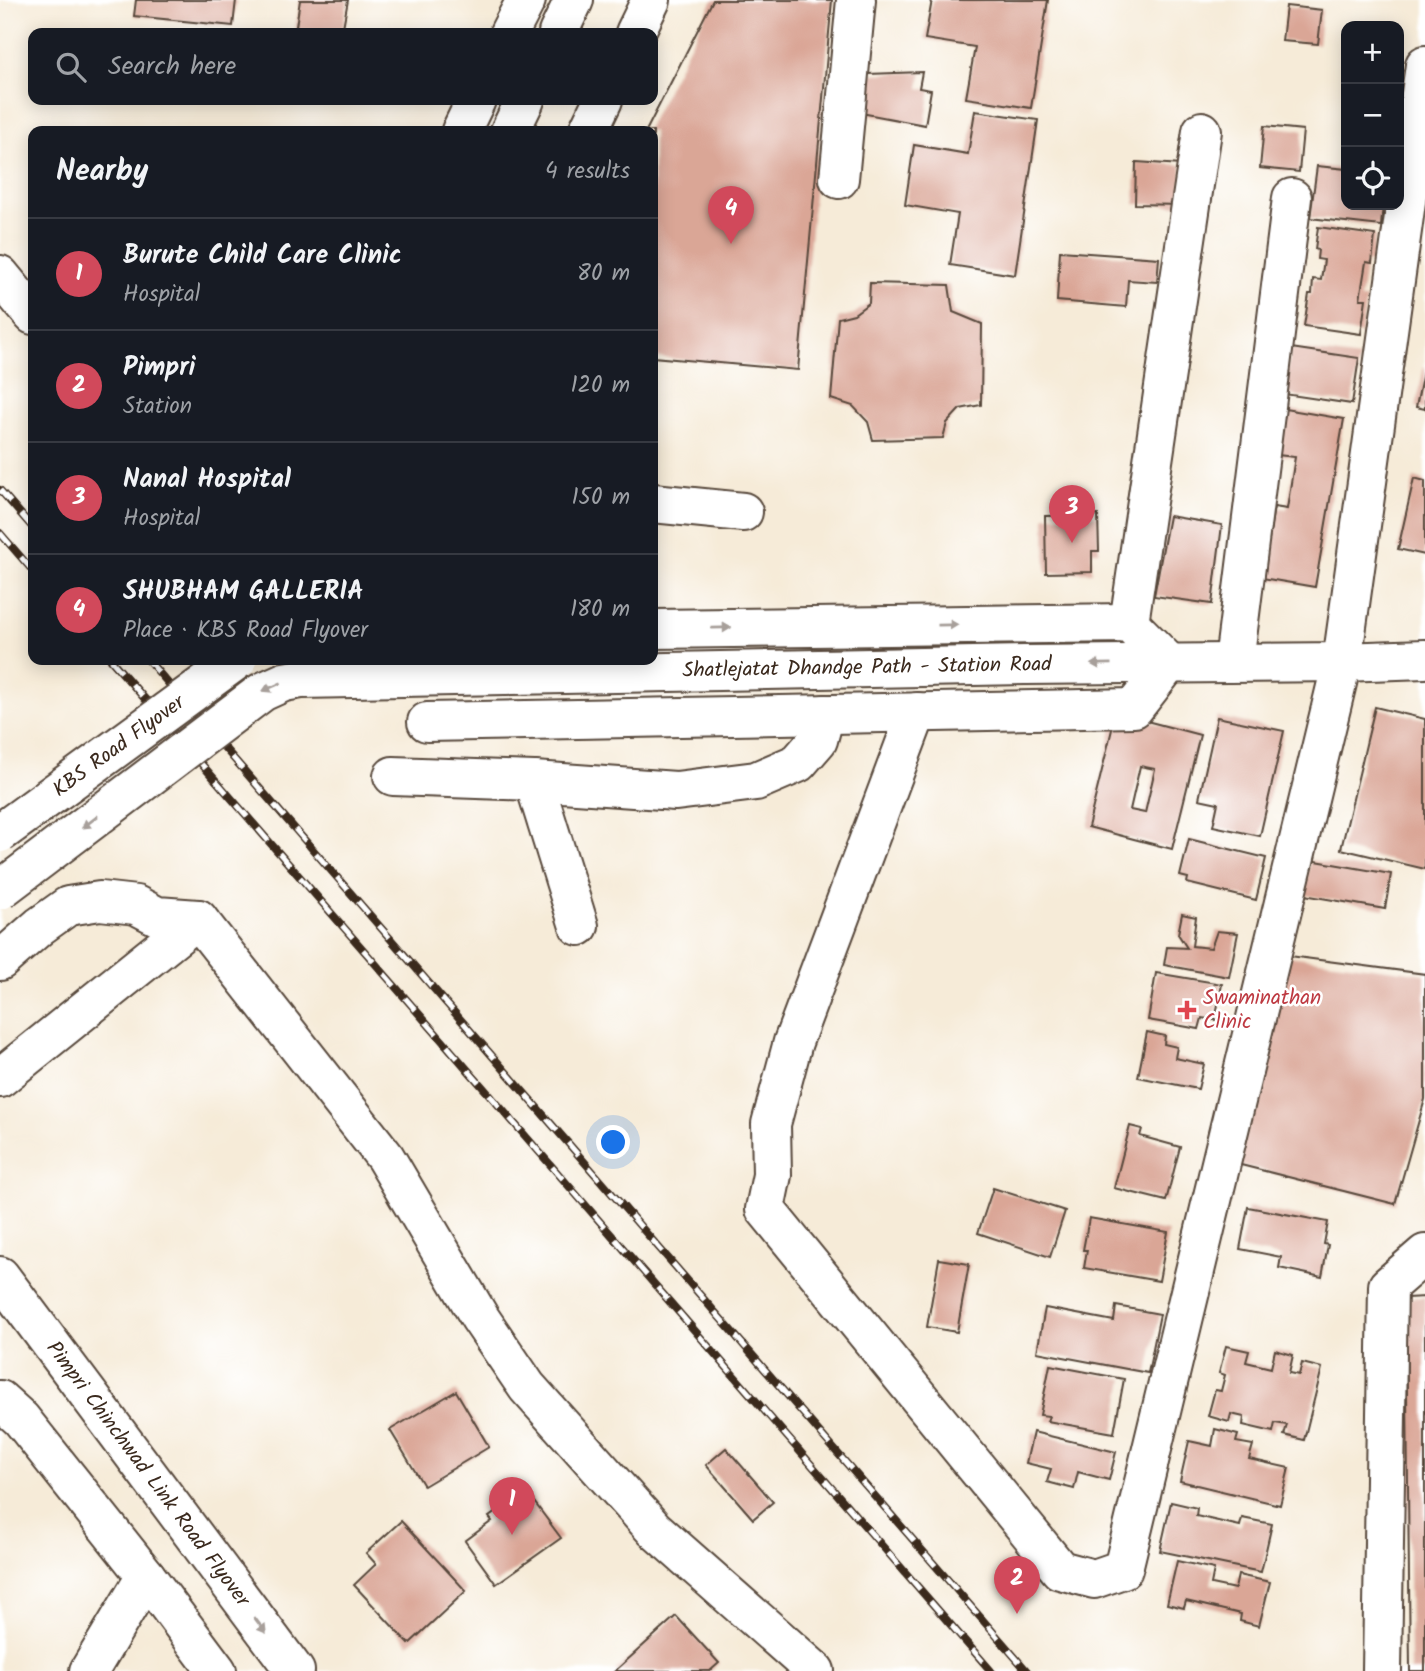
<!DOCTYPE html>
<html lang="en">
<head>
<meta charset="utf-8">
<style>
	:root { --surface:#171b24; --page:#242831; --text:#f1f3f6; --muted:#9ea1a6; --line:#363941; --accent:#d1495b }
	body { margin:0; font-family:Kalam,sans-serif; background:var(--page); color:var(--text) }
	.controls { position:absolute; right:21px; top:21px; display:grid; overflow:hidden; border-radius:14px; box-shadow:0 4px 18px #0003 }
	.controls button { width:63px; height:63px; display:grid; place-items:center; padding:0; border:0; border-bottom:2px solid var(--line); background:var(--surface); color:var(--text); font:35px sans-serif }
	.you { position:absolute; left:614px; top:1143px; width:24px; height:24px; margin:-18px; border:5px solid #fff; border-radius:50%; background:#1a73e8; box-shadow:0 0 0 10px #1a73e833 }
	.badge { display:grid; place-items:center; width:46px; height:46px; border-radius:50%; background:var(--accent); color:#fff; font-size:23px; font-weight:700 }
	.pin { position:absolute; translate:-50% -58px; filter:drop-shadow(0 2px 4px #0008) }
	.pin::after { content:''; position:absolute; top:37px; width:24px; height:21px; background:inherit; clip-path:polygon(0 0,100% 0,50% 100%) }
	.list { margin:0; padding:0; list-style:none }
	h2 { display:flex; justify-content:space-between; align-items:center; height:91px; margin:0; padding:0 28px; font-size:30px }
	h2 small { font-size:23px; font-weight:400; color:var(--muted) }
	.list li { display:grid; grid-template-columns:46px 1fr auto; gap:21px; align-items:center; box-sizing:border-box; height:112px; padding:0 28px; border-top:2px solid var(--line) }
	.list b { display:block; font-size:26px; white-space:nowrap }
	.list p { margin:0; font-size:23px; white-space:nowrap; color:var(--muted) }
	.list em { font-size:23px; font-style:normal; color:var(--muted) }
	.icon { flex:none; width:38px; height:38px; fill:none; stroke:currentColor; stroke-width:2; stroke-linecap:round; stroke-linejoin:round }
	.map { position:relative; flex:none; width:1425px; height:1671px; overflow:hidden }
	.search { position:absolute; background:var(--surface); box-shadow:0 4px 18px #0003; left:28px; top:28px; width:630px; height:77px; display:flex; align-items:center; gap:18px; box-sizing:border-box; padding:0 24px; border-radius:14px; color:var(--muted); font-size:26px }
	.panel { position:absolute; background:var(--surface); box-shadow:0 4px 18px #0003; left:28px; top:126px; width:630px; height:539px; border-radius:14px }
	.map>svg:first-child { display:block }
	.building { fill:#daa696; fill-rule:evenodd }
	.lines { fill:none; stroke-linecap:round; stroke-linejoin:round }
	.minor-casing { stroke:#57473a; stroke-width:42 }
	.major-casing { stroke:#57473a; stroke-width:42 }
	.minor { stroke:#fff; stroke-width:38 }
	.major { stroke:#fff; stroke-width:38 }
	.rail-casing { stroke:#3b2a1e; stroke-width:8 }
	.rail { stroke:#fff; stroke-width:5; stroke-dasharray:16; stroke-linecap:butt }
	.major-bridge-casing { stroke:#57473a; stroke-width:42; stroke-linecap:butt }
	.major-bridge { stroke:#fff; stroke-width:38 }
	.oneway { fill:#a79f9a }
	.health-dot { fill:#e0444e; stroke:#fff; stroke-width:2.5 }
	.labels { text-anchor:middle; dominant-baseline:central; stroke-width:5; stroke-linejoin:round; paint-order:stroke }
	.street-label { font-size:21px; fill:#3b2a1e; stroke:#fff }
	.health-label { font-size:21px; fill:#be3a42; stroke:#fff; text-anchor:start }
</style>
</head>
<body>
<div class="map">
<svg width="1425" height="1671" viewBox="0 0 1425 1671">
	<rect width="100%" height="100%" fill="#fff"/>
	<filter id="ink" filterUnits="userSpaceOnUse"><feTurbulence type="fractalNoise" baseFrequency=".0143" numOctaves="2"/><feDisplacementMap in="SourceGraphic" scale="14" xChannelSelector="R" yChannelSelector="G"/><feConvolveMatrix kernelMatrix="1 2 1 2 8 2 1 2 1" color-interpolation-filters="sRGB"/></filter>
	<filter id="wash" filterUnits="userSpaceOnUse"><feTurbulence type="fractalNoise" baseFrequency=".00686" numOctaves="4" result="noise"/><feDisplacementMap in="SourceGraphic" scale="28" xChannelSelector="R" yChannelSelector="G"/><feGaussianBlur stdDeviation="1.57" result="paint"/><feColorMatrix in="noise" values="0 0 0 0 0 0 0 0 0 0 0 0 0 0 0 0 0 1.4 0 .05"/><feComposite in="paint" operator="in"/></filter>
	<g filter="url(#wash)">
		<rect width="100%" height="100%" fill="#f6ebd8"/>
		<g id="blocks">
			<g class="building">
				<polygon points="136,0 236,0 233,26 134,16"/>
				<polygon points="300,0 348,0 342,33 295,33"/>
				<polygon points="713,0 832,0 798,370 653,357 653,131 646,131"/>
				<polygon points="932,0 1048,0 1031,108 966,98 975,47 925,39"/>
				<polygon points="1286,6 1322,10 1318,44 1282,41"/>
				<polygon points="922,72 919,88 931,90 925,125 861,113 868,74"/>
				<polygon points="975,111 1038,120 1015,275 950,265 958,214 905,205 914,145 968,154"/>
				<polygon points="1264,126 1303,130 1299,172 1260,168"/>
				<polygon points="1136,162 1182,165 1181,205 1135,204"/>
				<polygon points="1317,166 1346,169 1346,205 1383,205 1381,226 1310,218"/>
				<polygon points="1318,227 1375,235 1372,263 1366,262 1360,299 1366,299 1361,334 1304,326 1309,294 1312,294 1313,279 1321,280 1324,260 1317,259 1318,250 1315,249"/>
				<polygon points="1060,251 1159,258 1157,282 1128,280 1126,307 1057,301"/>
				<polygon points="870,283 949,285 953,312 982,324 981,405 960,409 947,423 943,438 873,440 868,422 853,406 831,399 838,318 854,314 869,303"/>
				<polygon points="1291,348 1359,358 1352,404 1284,394"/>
				<polygon points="1424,367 1425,367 1425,409 1416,407"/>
				<polygon points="1267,406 1344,419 1315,587 1262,578 1274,507 1287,509 1295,457 1278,455"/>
				<polygon points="1414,478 1425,481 1425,555 1398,549"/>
				<polygon points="1098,515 1099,551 1092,551 1092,572 1046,573 1045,516"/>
				<polygon points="1169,516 1222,525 1212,604 1154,596"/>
				<polygon points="1375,707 1425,719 1425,869 1341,849"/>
				<path d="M1116,713l84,22 -28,114 -84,-22zM1140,766l15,3 -10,44 -15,-3z"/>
				<polygon points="1217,717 1284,731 1260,836 1213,826 1218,803 1199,799"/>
				<polygon points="1189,839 1266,858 1256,900 1187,883 1188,878 1180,876"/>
				<polygon points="1310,860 1391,874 1385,909 1304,895"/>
				<polygon points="1182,914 1196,917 1192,946 1211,948 1217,931 1238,933 1229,977 1164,965 1167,947 1187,948 1178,934"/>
				<polygon points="1282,955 1425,974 1425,1099 1395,1204 1229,1162"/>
				<polygon points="1156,973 1222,984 1215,1020 1202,1018 1199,1029 1148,1020"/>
				<polygon points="1147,1032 1165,1036 1164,1044 1177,1047 1175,1058 1204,1064 1198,1089 1138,1077"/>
				<polygon points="1130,1126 1142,1129 1140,1136 1180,1147 1166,1201 1114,1188"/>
				<polygon points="993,1188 1065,1211 1050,1257 978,1233"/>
				<polygon points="1248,1207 1328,1222 1324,1244 1328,1245 1322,1277 1279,1268 1281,1257 1240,1249"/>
				<polygon points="1089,1218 1168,1232 1159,1281 1084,1268 1087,1250 1083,1250"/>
				<polygon points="939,1259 969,1264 957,1332 927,1327"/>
				<polygon points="1425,1297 1425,1671 1410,1671 1406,1298"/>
				<polygon points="1116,1306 1160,1314 1148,1373 1037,1352 1045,1308 1114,1321"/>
				<polygon points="1226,1346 1249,1351 1246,1362 1271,1368 1275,1350 1293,1355 1289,1373 1299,1375 1302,1363 1322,1368 1304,1440 1284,1435 1287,1425 1275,1423 1273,1432 1243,1425 1244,1417 1231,1414 1229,1422 1208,1416 1215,1390 1221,1391 1225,1375 1219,1373"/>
				<polygon points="1050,1365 1124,1379 1114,1433 1047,1421 1049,1416 1040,1415"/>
				<polygon points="456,1391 489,1447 424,1486 390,1430"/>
				<polygon points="1215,1429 1238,1435 1236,1442 1253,1445 1249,1459 1289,1468 1280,1505 1180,1481 1189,1441 1212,1446"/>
				<polygon points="1033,1432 1116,1452 1109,1480 1078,1472 1074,1489 1047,1482 1051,1469 1026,1463"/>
				<polygon points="726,1448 773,1502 753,1519 706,1465"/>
				<polygon points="526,1491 561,1538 496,1584 465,1541 492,1521 489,1517"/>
				<polygon points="1171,1502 1197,1508 1196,1516 1240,1526 1242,1518 1272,1524 1261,1572 1160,1551"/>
				<polygon points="401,1521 466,1591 409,1644 354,1585 376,1564 366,1553"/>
				<polygon points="1177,1561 1214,1569 1211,1584 1235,1589 1238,1575 1270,1582 1259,1626 1240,1621 1241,1614 1186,1601 1184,1608 1167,1604"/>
				<polygon points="676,1616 719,1663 710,1671 615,1671"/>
			</g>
		</g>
	</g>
	<g filter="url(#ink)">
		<use href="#blocks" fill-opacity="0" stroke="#57473a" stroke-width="2"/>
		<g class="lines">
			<defs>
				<g id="minor">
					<polyline points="509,33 526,0"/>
					<polyline points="635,33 651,0"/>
					<polyline points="461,131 476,100"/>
					<polyline points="588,131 603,100"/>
					<polyline points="839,179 856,0"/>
					<polyline points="0,275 33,315"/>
					<polyline points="653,503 743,512"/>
					<polyline points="1129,623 1202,131"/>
					<polyline points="1234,662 1292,198"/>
					<polyline points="917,712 793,1042 771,1124 772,1175 765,1209 1060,1570 1094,1579 1123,1569 1342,662 1425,65"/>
					<polyline points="427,722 1134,708 1169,663 1129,623 653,629"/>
					<polyline points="393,776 534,781 676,791 756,781 798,763 818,740 825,714"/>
					<polyline points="534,781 579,926"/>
					<polyline points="0,961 40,926 68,906 100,901 136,905 157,916 198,919 385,1157 480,1318 527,1387 654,1529 815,1671"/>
					<polyline points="0,1078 198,919"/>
					<path id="s1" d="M0,1276l295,395"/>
					<polyline points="0,1400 21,1419 146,1576"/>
					<polyline points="89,1671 146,1576 217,1671"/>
					<polyline points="1382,1671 1388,1286 1425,1254"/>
				</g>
				<g id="major">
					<polyline points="558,33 574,0"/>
					<polyline points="510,131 525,100"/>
					<polyline points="1025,665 1342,662 1425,659"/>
				</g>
			</defs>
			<use href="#minor" class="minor-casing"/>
			<use href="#major" class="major-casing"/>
			<use href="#minor" class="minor"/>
			<use href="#major" class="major"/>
			<defs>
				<g id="rail">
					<polyline points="0,490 33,528"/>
					<polyline points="0,533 33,571"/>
					<polyline points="111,660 991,1671"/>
					<polyline points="148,660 1027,1671"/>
				</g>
			</defs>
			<use href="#rail" class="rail-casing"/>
			<use href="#rail" class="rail"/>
			<defs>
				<g id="major-bridge">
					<path id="s2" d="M0,833l237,-173"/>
					<polyline points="0,890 262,692 284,682 301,679 1025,665"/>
				</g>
			</defs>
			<use href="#major-bridge" class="major-bridge-casing"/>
			<use href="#major-bridge" class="major-bridge"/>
		</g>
		<defs><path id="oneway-solid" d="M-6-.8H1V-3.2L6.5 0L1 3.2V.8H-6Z" transform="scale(1.75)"/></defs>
		<g class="oneway">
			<use href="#oneway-solid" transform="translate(948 625) rotate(-1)"/>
			<use href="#oneway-solid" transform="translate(721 628) rotate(-1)"/>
			<use href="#oneway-solid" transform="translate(1101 664) rotate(179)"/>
			<use href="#oneway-solid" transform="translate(272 687) rotate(156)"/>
			<use href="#oneway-solid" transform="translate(90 822) rotate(143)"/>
			<use href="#oneway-solid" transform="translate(260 1625) rotate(53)"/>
		</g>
	</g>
	<path class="health-dot" d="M1183.5 999.5h7v7h7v7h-7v7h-7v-7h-7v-7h7z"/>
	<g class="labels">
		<g class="street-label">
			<text transform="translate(867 668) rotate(-1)">Shatlejatat Dhandge Path - Station Road</text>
			<text stroke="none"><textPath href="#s2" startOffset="147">KBS Road Flyover</textPath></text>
			<text stroke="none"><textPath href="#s1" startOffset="247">Pimpri Chinchwad Link Road Flyover</textPath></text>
		</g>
		<g class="health-label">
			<text x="1203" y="998">Swaminathan<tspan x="1203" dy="24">Clinic</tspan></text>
		</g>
	</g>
</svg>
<div class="controls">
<button>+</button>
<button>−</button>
<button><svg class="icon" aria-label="locate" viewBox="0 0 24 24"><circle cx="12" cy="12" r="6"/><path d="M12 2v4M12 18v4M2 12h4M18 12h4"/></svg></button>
</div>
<div class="you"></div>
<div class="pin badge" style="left:512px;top:1535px">1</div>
<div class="pin badge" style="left:1017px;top:1614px">2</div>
<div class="pin badge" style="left:1072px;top:543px">3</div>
<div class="pin badge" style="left:731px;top:244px">4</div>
<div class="search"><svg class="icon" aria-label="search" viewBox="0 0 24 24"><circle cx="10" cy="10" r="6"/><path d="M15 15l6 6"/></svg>Search here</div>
<section class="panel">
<h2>Nearby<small>4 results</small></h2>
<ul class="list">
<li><span class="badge">1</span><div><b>Burute Child Care Clinic</b><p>Hospital</p></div><em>80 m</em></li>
<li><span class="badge">2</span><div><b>Pimpri</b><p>Station</p></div><em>120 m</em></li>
<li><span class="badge">3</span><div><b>Nanal Hospital</b><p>Hospital</p></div><em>150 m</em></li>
<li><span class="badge">4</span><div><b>SHUBHAM GALLERIA</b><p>Place · KBS Road Flyover</p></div><em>180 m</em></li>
</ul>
</section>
</div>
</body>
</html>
